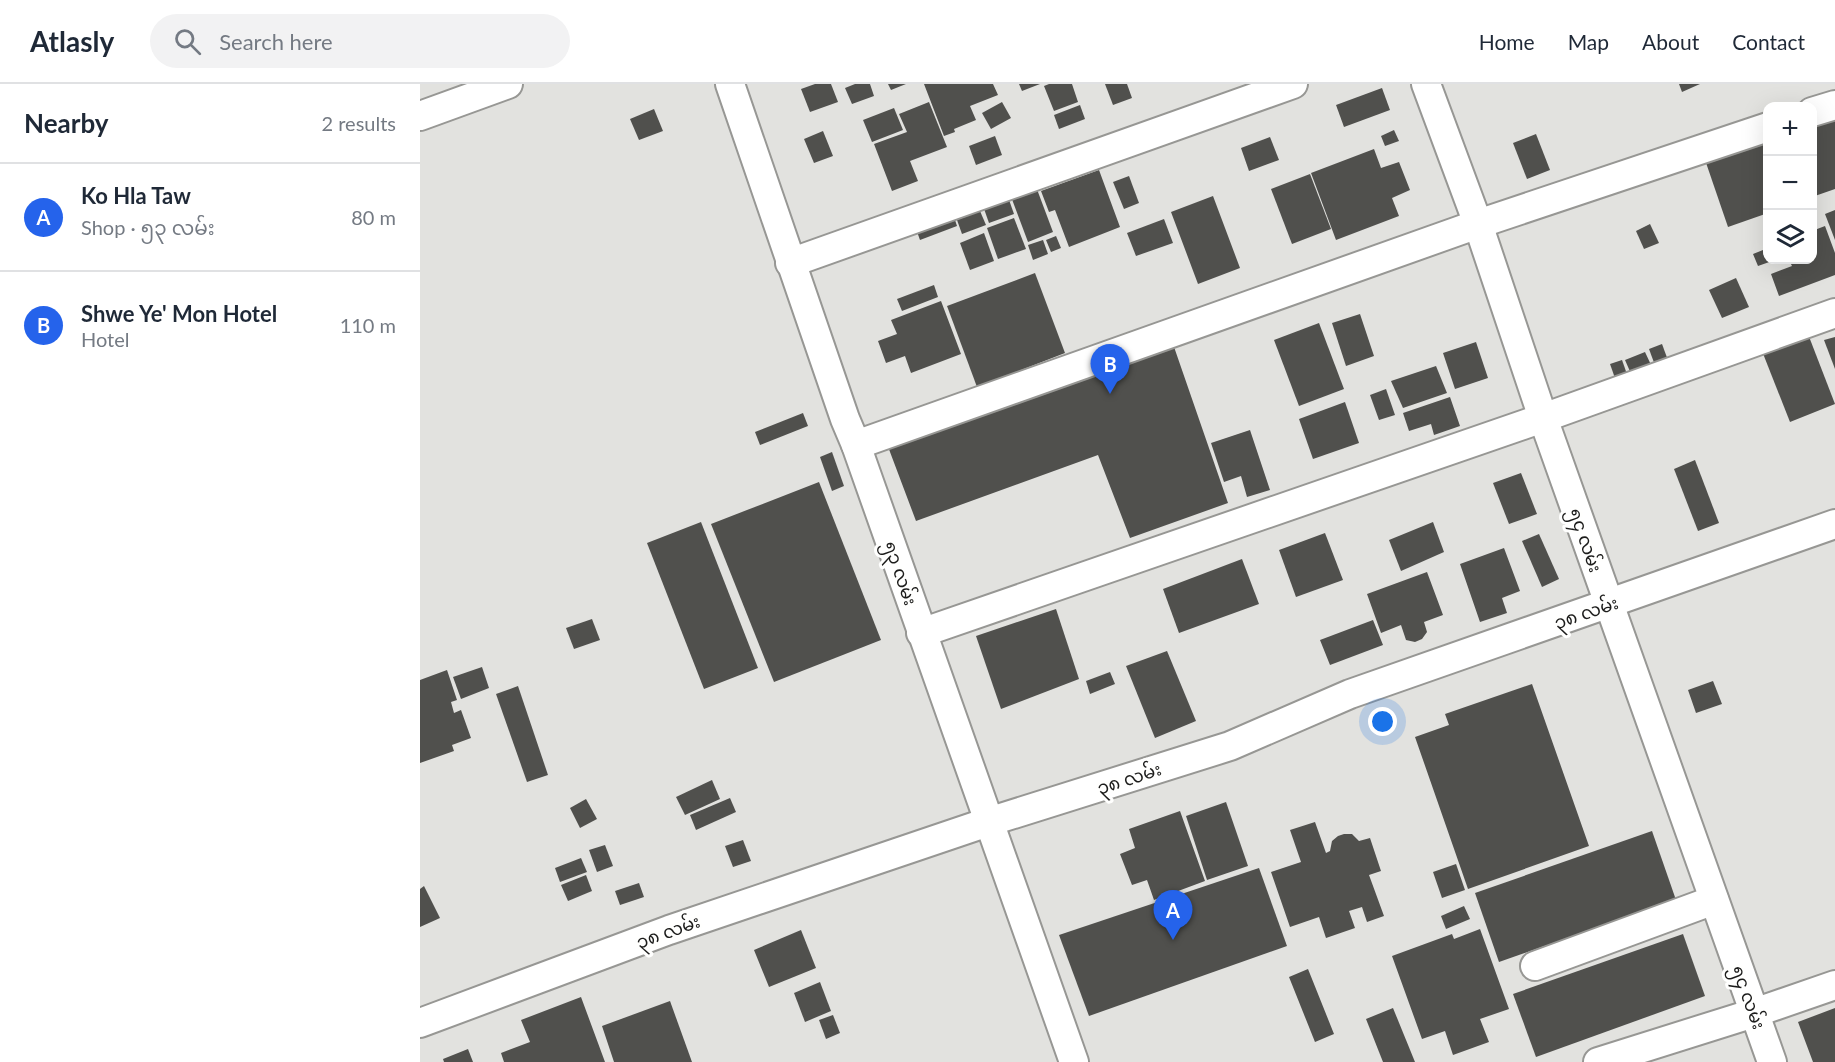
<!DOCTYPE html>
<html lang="en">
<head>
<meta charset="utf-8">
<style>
	:root { --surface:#fff; --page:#f2f2f3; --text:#1f2937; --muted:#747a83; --line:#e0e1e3; --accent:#2563eb }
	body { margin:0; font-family:Lato,"Noto Sans Myanmar",sans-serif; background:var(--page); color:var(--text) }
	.controls { position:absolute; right:18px; top:18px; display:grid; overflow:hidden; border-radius:12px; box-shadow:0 6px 24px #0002 }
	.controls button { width:54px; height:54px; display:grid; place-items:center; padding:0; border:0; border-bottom:2px solid var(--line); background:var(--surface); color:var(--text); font:30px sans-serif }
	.you { position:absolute; left:963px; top:638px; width:21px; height:21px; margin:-15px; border:4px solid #fff; border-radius:50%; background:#1a73e8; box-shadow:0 0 0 9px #1a73e833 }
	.badge { display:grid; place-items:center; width:39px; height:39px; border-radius:50%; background:var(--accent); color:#fff; font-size:20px; font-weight:700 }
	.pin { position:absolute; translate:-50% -50px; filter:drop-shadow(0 2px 3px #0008) }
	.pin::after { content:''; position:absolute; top:32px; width:21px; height:18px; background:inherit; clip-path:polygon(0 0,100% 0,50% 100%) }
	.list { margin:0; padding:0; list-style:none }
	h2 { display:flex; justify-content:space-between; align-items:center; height:78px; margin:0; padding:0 24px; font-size:26px }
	h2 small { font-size:20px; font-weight:400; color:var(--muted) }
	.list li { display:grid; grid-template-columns:39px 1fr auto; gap:18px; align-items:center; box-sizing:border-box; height:108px; padding:0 24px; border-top:2px solid var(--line) }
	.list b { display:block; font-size:22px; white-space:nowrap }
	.list p { margin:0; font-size:20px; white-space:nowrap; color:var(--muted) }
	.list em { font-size:20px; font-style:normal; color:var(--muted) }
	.icon { flex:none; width:33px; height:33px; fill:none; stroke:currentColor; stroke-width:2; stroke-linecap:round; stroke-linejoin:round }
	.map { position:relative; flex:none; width:1415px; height:978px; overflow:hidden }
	header { display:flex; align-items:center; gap:36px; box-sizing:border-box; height:84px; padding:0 30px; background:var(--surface); border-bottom:2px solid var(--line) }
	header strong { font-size:28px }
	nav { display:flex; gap:33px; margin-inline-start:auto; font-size:21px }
	.search { width:420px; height:54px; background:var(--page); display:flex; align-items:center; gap:15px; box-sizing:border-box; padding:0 21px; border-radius:33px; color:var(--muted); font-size:22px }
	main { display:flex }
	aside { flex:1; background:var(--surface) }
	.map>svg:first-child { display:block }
	.building { fill:#50504d }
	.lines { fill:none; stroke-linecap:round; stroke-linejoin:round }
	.minor-casing { stroke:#979794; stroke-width:32 }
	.minor { stroke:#fff; stroke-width:28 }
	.labels { text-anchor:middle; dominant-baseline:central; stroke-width:6; stroke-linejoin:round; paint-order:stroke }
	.street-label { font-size:18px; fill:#1c1c1b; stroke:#fffffe }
</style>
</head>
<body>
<header>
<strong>Atlasly</strong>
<div class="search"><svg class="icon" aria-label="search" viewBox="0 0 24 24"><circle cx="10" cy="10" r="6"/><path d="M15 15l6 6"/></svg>Search here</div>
<nav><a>Home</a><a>Map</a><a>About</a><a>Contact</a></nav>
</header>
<main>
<aside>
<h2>Nearby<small>2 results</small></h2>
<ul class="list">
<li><span class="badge">A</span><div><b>Ko Hla Taw</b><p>Shop · ၅၃ လမ်း</p></div><em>80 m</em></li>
<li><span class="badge">B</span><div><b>Shwe Ye' Mon Hotel</b><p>Hotel</p></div><em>110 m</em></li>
</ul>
</aside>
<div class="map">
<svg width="1415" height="978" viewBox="0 0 1415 978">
	<rect width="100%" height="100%" fill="#e2e2df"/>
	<g class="building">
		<polygon points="395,0 411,0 418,18 390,28 381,5"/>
		<polygon points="435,0 450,0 454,12 432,20 425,4"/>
		<polygon points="468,0 486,0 471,6"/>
		<polygon points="504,0 573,0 578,11 550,22 556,36 534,45 535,48 524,52"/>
		<polygon points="599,0 620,0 602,7"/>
		<polygon points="629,0 652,0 658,18 634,27 624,2"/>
		<polygon points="685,0 707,0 712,14 693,21"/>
		<polygon points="1259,0 1280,0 1262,8"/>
		<polygon points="962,4 970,26 924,43 916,21"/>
		<polygon points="509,18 527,63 490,77 498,97 472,107 454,60 487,48 479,30"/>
		<polygon points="582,18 591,34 571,45 562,29"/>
		<polygon points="660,21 665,35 639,45 634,31"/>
		<polygon points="1415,23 1415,105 1392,113 1392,31"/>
		<polygon points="474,24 483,46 452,58 443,36"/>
		<polygon points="234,25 243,47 219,56 210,35"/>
		<polygon points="974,46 979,57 965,62 961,52"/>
		<polygon points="403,47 413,72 394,79 384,55"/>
		<polygon points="1348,47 1348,129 1308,143 1283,70"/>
		<polygon points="1116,50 1130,86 1107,95 1093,59"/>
		<polygon points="575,52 582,71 556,81 549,62"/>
		<polygon points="850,53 859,76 829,87 821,64"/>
		<polygon points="954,65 961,84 979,78 990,106 972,114 979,132 916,156 891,89"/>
		<polygon points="679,86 700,143 649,163 635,126 629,128 621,107"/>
		<polygon points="890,90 911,145 872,160 851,105"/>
		<polygon points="709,92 719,119 704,125 693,98"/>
		<polygon points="615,100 633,148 608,158 590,110"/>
		<polygon points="793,112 820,184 778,200 751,128"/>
		<polygon points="588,113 594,130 569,139 563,122"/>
		<polygon points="1415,126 1415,156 1405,130"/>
		<polygon points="560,127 566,141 542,150 537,136"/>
		<polygon points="533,130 537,142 500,156 496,145"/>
		<polygon points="594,134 606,165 578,175 567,144"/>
		<polygon points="744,135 753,159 716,172 707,149"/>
		<polygon points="1230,140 1239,159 1224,165 1216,147"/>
		<polygon points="1405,142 1415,169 1415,191 1359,212 1351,190 1372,182 1369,176 1392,176 1392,147"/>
		<polygon points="564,149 574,177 550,186 540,159"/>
		<polygon points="636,152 641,164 631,168 626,156"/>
		<polygon points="623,156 628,170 613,176 608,161"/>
		<polygon points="1348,164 1348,176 1355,176 1338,182 1333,170"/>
		<polygon points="615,189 645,269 557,303 527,222"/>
		<polygon points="1316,194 1329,223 1302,234 1289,206"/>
		<polygon points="514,201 518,213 482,227 477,215"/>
		<polygon points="521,217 541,270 491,289 485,272 466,279 458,257 477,250 471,236"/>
		<polygon points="940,230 954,272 926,282 912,239"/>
		<polygon points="899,239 924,305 879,322 854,256"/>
		<polygon points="1388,250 1415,320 1370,338 1342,267"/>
		<polygon points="1415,253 1415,285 1404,256"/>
		<polygon points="1056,258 1068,294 1035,305 1023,269"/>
		<polygon points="753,260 808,419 710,454 678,371 496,437 467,360"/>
		<polygon points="1242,260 1249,279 1236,284 1229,265"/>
		<polygon points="1225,268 1232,283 1212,292 1205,276"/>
		<polygon points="1202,276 1208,293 1196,297 1190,280"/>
		<polygon points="1016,282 1027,309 983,324 971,297"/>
		<polygon points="966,305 975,331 959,336 950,311"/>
		<polygon points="1030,313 1040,342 1014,351 1011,340 989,347 983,329"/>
		<polygon points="925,318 939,359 893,375 879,335"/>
		<polygon points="383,329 388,342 340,361 335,348"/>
		<polygon points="830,346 850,406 827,413 821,392 804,398 791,359"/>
		<polygon points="412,368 424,402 412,407 400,373"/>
		<polygon points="1275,376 1299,439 1278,447 1254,385"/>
		<polygon points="1101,389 1117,430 1089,440 1073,399"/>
		<polygon points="399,398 461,556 354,598 291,440"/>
		<polygon points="281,438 338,584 284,605 227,459"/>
		<polygon points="1013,438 1024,468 981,487 969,456"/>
		<polygon points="905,449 923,496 876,513 859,466"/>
		<polygon points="1119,450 1139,495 1122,503 1102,457"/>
		<polygon points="1084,464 1100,507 1082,514 1087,529 1060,538 1040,480"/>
		<polygon points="822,475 839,520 759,549 743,505"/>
		<polygon points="1007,488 1023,531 1004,538 1007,548 1002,555 995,558 986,556 981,541 961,549 947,510"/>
		<polygon points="636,525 659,595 581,625 556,552"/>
		<polygon points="172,535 180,556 154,565 146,544"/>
		<polygon points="953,536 963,561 910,581 900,556"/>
		<polygon points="747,567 776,637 735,654 706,582"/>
		<polygon points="62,583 69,604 41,615 33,593"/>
		<polygon points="27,586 37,616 31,618 34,629 41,626 51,654 32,661 34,667 0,679 0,596"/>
		<polygon points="690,588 695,600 670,610 666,597"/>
		<polygon points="1293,597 1302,620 1276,629 1268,606"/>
		<polygon points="1112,600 1169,762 1048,805 995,653 1029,641 1025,630"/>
		<polygon points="98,602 128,691 107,698 76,610"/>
		<polygon points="292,696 300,715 265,731 256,713"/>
		<polygon points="310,714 316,728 276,746 270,731"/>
		<polygon points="166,715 177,735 160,744 150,724"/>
		<polygon points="806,718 828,782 787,796 766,732"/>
		<polygon points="760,727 785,797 734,816 727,796 712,801 700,770 715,764 709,745"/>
		<polygon points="895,738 906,769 910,767 912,757 918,752 924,750 932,750 939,757 950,754 961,787 949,791 964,832 947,838 942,823 929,827 935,844 906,854 899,833 870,843 851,788 881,778 870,746"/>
		<polygon points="1232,747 1256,816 1079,878 1055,809"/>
		<polygon points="323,756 331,777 313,783 305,762"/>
		<polygon points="185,761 193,782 177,788 169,766"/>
		<polygon points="161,774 167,788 140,798 135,784"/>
		<polygon points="1036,780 1045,806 1022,814 1013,788"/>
		<polygon points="839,784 867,862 669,932 639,851"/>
		<polygon points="166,791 172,807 148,817 141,801"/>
		<polygon points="219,799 224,813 200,821 195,807"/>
		<polygon points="4,802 20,834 0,843 0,805"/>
		<polygon points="1044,822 1050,835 1026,845 1021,832"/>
		<polygon points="1060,845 1089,925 1060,935 1069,958 1033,971 1025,947 1002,955 972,872 1032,850 1034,855"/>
		<polygon points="381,846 396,884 349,903 334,866"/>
		<polygon points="1263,850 1285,912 1116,973 1093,910"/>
		<polygon points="888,885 914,950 895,958 869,893"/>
		<polygon points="400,898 411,927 385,938 374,909"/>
		<polygon points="161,913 185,978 84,978 81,969 110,958 101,936"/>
		<polygon points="250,917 272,978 194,978 182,942"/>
		<polygon points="973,924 995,978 963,978 946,935"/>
		<polygon points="1415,924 1415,978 1393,978 1378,938"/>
		<polygon points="413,931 420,949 406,955 399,936"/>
		<polygon points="48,965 53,978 24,978 23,975"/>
	</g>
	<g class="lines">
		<defs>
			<g id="minor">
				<polyline points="310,0 425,335 436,361 654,978"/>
				<polyline points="1006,0 1058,140 1123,334 1352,978"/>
				<polyline points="1392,28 1415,21"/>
				<polyline points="0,32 88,0"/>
				<polyline points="370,179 873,0"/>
				<polyline points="436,361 1058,140 1348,43"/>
				<polyline points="501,549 1123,334 1415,229"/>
				<polyline points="1115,882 1294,816"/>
				<polyline points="0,939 249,846 568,738 810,662 930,610 1415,440"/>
				<polyline points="1178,978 1334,929 1415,901"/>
			</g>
		</defs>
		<use href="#minor" class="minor-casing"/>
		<use href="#minor" class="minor"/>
	</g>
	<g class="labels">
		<g class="street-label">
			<text transform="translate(1166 456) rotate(71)">၅၄ လမ်း</text>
			<text transform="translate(481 489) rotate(71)">၅၃ လမ်း</text>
			<text transform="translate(1166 528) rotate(-19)">၃၈ လမ်း</text>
			<text transform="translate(709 694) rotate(-18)">၃၈ လမ်း</text>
			<text transform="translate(248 847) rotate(-20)">၃၈ လမ်း</text>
			<text transform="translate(1329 913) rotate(70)">၅၄ လမ်း</text>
		</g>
	</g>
</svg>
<div class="controls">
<button>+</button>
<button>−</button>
<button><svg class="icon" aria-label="layers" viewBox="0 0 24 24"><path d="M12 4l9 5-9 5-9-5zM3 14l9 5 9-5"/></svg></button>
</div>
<div class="you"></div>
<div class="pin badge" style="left:753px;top:856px">A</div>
<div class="pin badge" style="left:690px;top:310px">B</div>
</div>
</main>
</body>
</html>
